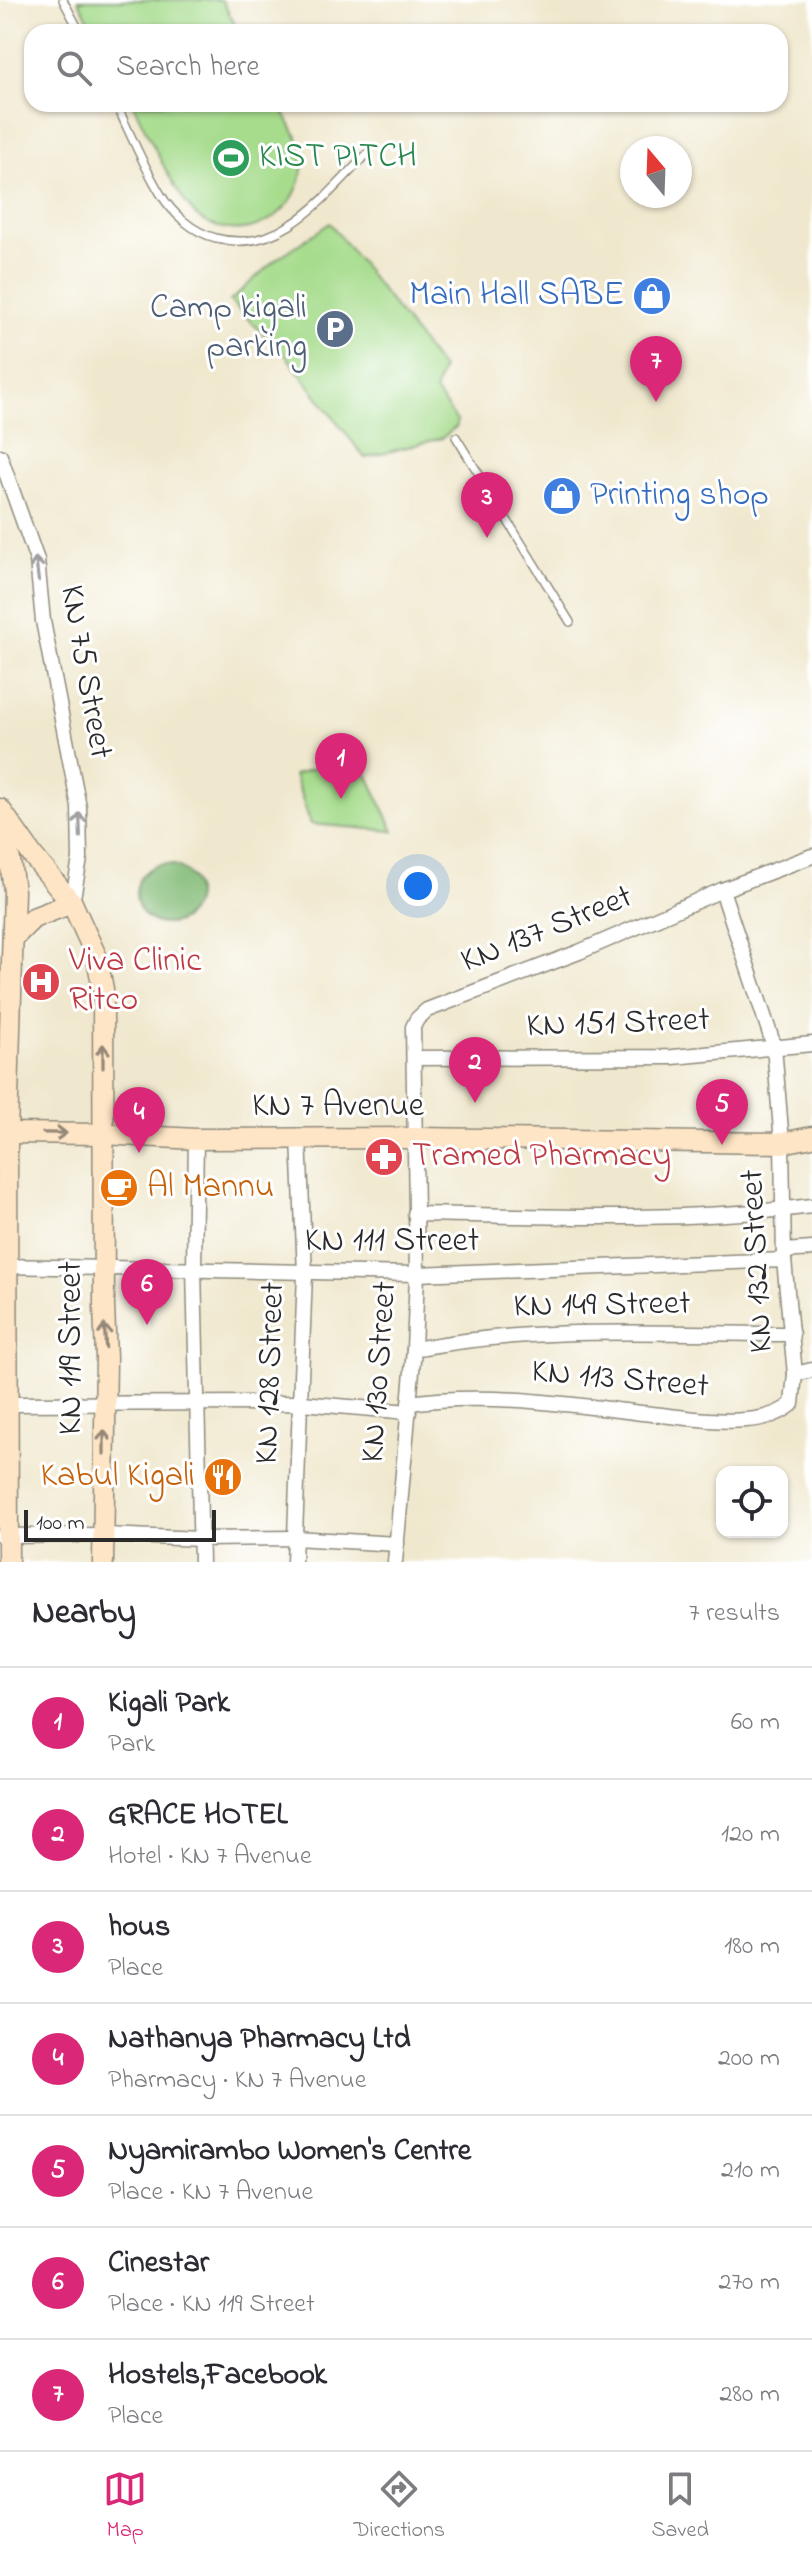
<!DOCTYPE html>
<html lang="en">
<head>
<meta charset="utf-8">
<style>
	:root { --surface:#fff; --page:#f2f2f3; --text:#2b2b33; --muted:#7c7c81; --line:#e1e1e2; --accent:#db2777 }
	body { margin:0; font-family:"Indie Flower",sans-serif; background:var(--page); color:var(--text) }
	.controls { position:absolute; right:24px; bottom:24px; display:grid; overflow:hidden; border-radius:16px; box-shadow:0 2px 6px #0004 }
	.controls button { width:72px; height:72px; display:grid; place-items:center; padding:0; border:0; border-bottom:2px solid var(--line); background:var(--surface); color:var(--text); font:40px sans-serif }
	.compass { position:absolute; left:620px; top:136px; width:72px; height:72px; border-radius:50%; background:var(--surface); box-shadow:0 2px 6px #0004; rotate:341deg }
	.scale { position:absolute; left:24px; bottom:20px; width:192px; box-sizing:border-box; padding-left:8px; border:4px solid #2b2b2b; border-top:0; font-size:22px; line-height:28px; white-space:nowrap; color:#2b2b2b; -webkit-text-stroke:6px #fff; paint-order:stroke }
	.you { position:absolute; left:418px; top:886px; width:28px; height:28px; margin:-20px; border:6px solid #fff; border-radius:50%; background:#1a73e8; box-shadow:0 0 0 12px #1a73e833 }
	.badge { display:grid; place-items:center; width:52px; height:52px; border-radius:50%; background:var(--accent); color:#fff; font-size:26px; font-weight:700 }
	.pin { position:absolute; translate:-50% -66px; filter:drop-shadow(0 2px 4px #0008) }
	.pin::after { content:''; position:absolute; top:42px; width:28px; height:24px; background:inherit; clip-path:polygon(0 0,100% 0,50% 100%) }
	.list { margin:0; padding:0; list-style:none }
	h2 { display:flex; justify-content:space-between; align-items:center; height:104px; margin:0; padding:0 32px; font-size:34px }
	h2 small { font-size:26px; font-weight:400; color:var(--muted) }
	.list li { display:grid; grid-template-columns:52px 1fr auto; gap:24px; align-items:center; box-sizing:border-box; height:112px; padding:0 32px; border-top:2px solid var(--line) }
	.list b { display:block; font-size:30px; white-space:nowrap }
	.list p { margin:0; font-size:26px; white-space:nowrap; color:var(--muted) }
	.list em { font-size:26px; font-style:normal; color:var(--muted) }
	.icon { flex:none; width:44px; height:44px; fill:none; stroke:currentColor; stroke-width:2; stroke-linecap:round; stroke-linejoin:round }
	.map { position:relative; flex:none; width:812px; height:1562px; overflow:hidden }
	.search { position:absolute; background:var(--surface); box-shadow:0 2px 6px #0004; left:24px; right:24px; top:24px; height:88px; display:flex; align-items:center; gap:20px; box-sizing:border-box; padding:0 28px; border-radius:24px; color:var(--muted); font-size:30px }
	.sheet { height:888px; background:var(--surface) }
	nav { display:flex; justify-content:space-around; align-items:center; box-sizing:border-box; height:112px; border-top:2px solid var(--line); background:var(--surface); font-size:22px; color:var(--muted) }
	nav a { display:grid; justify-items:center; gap:4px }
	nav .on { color:var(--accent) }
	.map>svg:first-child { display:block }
	.green { fill:#a6dc8c; stroke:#68845c; stroke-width:2 }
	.forest { fill:#84bc78; stroke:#587452; stroke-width:2 }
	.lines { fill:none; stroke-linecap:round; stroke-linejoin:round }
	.lane-casing { stroke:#8e8a7c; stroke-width:10 }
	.street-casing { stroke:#8e8a7c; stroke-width:17 }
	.secondary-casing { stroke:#8e8a7c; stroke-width:23 }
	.lane { stroke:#fff; stroke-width:7 }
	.street { stroke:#fff; stroke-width:14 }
	.secondary { stroke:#fee5c5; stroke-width:20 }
	.oneway { stroke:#a0a0a0 }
	.oneway2 { stroke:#948878 }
	.labels { text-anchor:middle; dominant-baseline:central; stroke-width:6; stroke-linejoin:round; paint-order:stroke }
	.leisure-label { font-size:34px; fill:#27864d; stroke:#fff; text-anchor:start }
	.shop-label { font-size:34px; fill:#366cbe; stroke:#fff; text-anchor:end }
	.service-label { font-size:34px; fill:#4e5e75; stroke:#fff; text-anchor:end }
	.street-label { font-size:34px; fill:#2b2b2b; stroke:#fff }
	.health-label { font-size:34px; fill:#be3a42; stroke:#fff; text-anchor:start }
	.food-label { font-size:34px; fill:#c56008; stroke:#fff; text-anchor:start }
</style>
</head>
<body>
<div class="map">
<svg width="812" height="1562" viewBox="0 0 812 1562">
	<rect width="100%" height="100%" fill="#fff"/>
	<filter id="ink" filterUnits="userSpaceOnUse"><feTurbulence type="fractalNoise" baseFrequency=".0125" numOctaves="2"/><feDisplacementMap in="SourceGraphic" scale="16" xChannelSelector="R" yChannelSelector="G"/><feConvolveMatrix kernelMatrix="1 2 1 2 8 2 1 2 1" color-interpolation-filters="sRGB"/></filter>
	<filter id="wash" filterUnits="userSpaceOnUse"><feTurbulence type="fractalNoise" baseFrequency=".006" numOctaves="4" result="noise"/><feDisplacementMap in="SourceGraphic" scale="32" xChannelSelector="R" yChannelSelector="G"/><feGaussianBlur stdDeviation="1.8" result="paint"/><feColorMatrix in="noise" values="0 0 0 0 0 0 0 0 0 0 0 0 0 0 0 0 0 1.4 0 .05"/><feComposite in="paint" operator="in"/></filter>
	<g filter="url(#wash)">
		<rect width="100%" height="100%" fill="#f0e8ce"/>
		<g class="green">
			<polygon points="78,0 222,0 239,32 95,32"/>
			<path d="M133,104h145c7,13 20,29 23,44 12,56 -48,102 -99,72 -22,-13 -56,-90 -69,-116z"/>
			<polygon points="330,223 442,369 435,391 457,421 457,426 442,438 365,458 287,357 230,301 275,260"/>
			<polygon points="357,753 394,831 311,824 294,775"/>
		</g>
		<circle class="forest" cx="166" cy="894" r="30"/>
	</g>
	<g filter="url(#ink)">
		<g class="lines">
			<defs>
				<g id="lane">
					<polyline points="63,0 80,32"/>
					<path d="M116,104c14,29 27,61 44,89 12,20 32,39 56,45 65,18 111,-44 152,-85"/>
					<polyline points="456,437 570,622"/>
				</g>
				<g id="street">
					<polyline points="0,456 37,560 43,621 79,807 80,859 72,903"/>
					<polyline points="414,1058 673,1057 812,1044"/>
					<polyline points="196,1139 194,1268 201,1562"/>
					<path d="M415,1214c132,2 266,9 397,-8"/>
					<polyline points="784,1251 812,1249"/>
					<polyline points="1,1266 417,1274 784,1260"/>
					<path d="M414,1349c122,-24 254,-15 378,-15"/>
					<polyline points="795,1374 812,1370"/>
					<path d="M409,1403c76,-11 157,1 233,10 34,3 70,10 104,7 16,-1 34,-6 46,-16l3,-30 -11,-114 -2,-117 -8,-97 -52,-156"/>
					<polyline points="1,1404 302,1403 409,1412"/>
					<polyline points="2,1536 105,1535 201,1539 294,1538 397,1544"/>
					<polyline points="294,1562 305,1273 299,1139"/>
					<polyline points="395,1562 414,1349 417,1274 413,1027 417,1019 427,1010 579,952 722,890 812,856"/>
				</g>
				<g id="secondary">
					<polyline points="0,809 33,856 72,903 97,958 103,989 104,1305 106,1359 103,1562"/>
					<polyline points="0,825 10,860 14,891 7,1133 8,1562"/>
					<polyline points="13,938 33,918 72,903"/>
					<polyline points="7,1133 103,1134 196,1139 417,1138 782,1143 812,1137"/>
				</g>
			</defs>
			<use href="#lane" class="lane-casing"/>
			<use href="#street" class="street-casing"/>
			<use href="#secondary" class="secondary-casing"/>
			<use href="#lane" class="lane"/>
			<use href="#street" class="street"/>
			<use href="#secondary" class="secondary"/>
		</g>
		<defs><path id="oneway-shaft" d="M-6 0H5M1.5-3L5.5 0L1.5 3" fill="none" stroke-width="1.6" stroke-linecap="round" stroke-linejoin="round" transform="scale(2)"/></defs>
		<g class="oneway">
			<use href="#oneway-shaft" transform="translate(37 569) rotate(-97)"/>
			<use href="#oneway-shaft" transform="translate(80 825) rotate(-92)"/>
		</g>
		<g class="oneway2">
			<use href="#oneway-shaft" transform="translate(103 1056) rotate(-90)"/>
			<use href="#oneway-shaft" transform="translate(55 1133) rotate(1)"/>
			<use href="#oneway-shaft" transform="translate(105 1336) rotate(-93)"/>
			<use href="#oneway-shaft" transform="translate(104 1442) rotate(-90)"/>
		</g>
	</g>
	<defs>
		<symbol id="stadium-disc" viewBox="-11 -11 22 22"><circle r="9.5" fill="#2e9e5b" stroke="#fff"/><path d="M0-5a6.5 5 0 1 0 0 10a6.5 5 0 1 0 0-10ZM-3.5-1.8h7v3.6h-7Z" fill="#fff"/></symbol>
		<symbol id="shop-disc" viewBox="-11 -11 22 22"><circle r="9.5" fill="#3f7fe0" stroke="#fff"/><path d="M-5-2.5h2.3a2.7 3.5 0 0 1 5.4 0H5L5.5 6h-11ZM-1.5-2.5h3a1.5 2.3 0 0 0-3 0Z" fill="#fff"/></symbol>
		<symbol id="parking-disc" viewBox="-11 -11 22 22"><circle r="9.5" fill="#5c6f8a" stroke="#fff"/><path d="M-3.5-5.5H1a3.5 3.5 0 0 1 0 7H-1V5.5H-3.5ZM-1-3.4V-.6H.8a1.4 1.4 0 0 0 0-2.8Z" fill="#fff"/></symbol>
		<symbol id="hospital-disc" viewBox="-11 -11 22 22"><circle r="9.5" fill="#e0444e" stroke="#fff"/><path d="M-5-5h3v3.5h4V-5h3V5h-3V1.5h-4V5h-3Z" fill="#fff"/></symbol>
		<symbol id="pharmacy-disc" viewBox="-11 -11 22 22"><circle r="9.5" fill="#e0444e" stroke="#fff"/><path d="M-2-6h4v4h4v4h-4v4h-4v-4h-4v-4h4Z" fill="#fff"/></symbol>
		<symbol id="cafe-disc" viewBox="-11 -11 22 22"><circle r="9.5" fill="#e8710a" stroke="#fff"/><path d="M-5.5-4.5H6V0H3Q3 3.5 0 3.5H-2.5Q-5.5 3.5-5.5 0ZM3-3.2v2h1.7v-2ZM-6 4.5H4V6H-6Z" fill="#fff"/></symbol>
		<symbol id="restaurant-disc" viewBox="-11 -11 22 22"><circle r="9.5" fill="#e8710a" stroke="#fff"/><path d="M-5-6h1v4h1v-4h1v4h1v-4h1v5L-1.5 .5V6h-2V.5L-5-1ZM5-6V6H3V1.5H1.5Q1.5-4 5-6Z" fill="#fff"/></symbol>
	</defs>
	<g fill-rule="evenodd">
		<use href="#stadium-disc" x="209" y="136" width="44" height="44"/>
		<use href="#shop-disc" x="630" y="274" width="44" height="44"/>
		<use href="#parking-disc" x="313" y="307" width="44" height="44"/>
		<use href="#shop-disc" x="540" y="474" width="44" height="44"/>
		<use href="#hospital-disc" x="19" y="960" width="44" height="44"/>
		<use href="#pharmacy-disc" x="362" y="1135" width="44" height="44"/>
		<use href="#cafe-disc" x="97" y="1166" width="44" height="44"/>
		<use href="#restaurant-disc" x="201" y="1455" width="44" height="44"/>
	</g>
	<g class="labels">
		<g class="leisure-label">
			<text x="259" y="158">KIST PITCH</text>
		</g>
		<g class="shop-label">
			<text x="624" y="296">Main Hall SABE</text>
			<text x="590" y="496" text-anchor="start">Printing shop</text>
		</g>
		<g class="service-label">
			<text x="307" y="309">Camp kigali<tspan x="307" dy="39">parking</tspan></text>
		</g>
		<g class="street-label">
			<text transform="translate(85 672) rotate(80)">KN 75 Street</text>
			<text transform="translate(547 930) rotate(-22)">KN 137 Street</text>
			<text transform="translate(618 1024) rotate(-2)">KN 151 Street</text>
			<text x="338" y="1107">KN 7 Avenue</text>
			<text x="392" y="1242">KN 111 Street</text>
			<text transform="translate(758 1261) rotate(-93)">KN 132 Street</text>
			<text transform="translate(602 1306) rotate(-1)">KN 149 Street</text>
			<text transform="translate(72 1348) rotate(-90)">KN 119 Street</text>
			<text transform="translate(380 1372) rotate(-86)">KN 130 Street</text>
			<text transform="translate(271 1373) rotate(-88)">KN 128 Street</text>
			<text transform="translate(620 1380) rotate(5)">KN 113 Street</text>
		</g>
		<g class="health-label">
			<text x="69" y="962">Viva Clinic<tspan x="69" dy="39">Ritco</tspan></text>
			<text x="412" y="1157">Tramed Pharmacy</text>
		</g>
		<g class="food-label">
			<text x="147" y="1188">Al Mannu</text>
			<text x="195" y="1477" text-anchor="end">Kabul Kigali</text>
		</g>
	</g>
</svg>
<div class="controls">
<button><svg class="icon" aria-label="locate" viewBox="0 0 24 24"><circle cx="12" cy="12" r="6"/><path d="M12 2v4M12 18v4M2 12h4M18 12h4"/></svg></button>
</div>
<svg class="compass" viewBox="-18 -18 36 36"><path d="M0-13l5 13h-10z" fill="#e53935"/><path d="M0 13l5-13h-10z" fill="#7c7c81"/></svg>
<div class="scale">100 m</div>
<div class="you"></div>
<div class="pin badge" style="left:341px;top:799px">1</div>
<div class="pin badge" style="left:475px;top:1103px">2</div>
<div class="pin badge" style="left:487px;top:538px">3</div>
<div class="pin badge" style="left:139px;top:1153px">4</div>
<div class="pin badge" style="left:722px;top:1145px">5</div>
<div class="pin badge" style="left:147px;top:1325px">6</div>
<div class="pin badge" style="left:656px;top:402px">7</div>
<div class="search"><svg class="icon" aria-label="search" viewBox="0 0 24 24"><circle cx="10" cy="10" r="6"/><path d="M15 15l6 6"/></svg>Search here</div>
</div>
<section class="sheet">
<h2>Nearby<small>7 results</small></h2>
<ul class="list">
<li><span class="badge">1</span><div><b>Kigali Park</b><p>Park</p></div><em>60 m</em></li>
<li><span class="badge">2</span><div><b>GRACE HOTEL</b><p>Hotel · KN 7 Avenue</p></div><em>120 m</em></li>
<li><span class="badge">3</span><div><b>hous</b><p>Place</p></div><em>180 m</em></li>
<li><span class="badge">4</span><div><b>Nathanya Pharmacy Ltd</b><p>Pharmacy · KN 7 Avenue</p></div><em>200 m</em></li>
<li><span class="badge">5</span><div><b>Nyamirambo Women's Centre</b><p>Place · KN 7 Avenue</p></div><em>210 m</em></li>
<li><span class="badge">6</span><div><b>Cinestar</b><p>Place · KN 119 Street</p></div><em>270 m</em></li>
<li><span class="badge">7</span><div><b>Hostels,Facebook</b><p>Place</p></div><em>280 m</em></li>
</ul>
</section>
<nav>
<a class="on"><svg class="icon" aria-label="map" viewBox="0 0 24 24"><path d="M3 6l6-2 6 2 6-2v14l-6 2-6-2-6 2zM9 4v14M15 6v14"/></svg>Map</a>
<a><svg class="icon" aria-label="directions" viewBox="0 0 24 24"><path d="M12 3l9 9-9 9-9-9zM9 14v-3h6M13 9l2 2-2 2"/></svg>Directions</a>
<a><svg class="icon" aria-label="saved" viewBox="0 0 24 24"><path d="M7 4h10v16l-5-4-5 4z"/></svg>Saved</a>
</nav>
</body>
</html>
